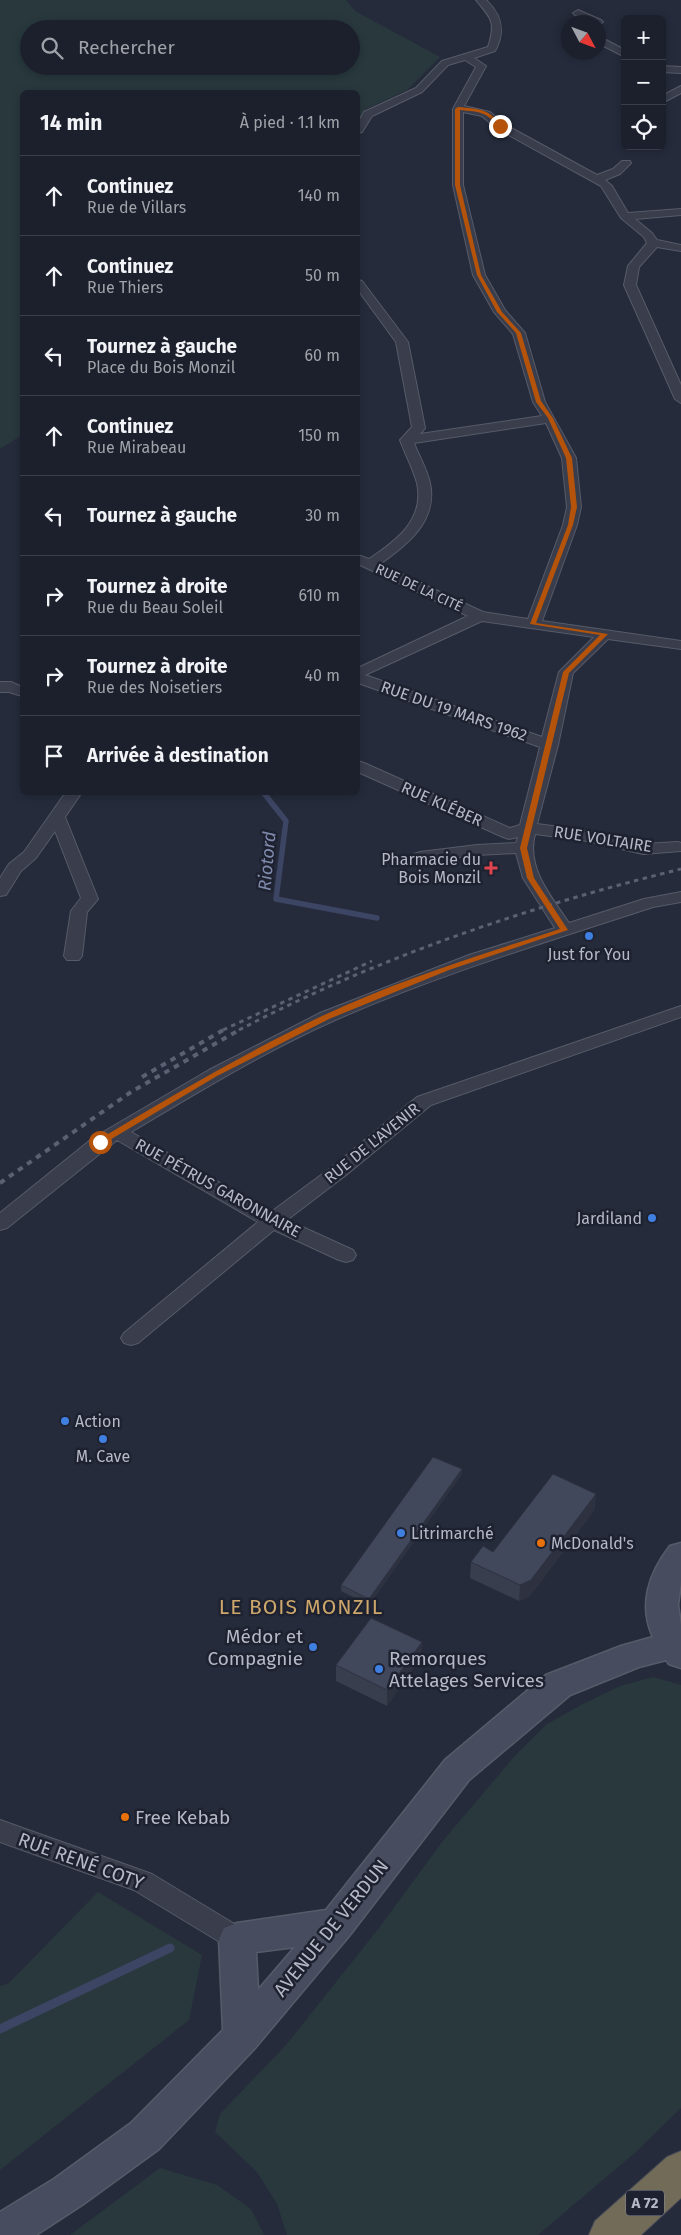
<!DOCTYPE html>
<html lang="fr">
<head>
<meta charset="utf-8">
<style>
	:root { --surface:#1c202c; --page:#292d38; --text:#f1f3f6; --muted:#a0a3a9; --line:#3a3e48 }
	body { margin:0; font-family:"Fira Sans",sans-serif; background:var(--page); color:var(--text) }
	.controls { position:absolute; right:15px; top:15px; display:grid; overflow:hidden; border-radius:8px; box-shadow:0 2px 8px #0003 }
	.controls button { width:45px; height:45px; display:grid; place-items:center; padding:0; border:0; border-bottom:1px solid var(--line); background:var(--surface); color:var(--text); font:25px sans-serif }
	.compass { position:absolute; left:561px; top:15px; width:45px; height:45px; border-radius:50%; background:var(--surface); box-shadow:0 2px 8px #0003; rotate:131deg }
	.stop { position:absolute; width:15px; height:15px; margin:-11px; border:4px solid #b45309; border-radius:50%; background:#fff }
	.stop.end { background:#b45309; border-color:#fff; box-shadow:0 1px 5px #0008 }
	.list { margin:0; padding:0; list-style:none }
	h2 { display:flex; justify-content:space-between; align-items:center; height:65px; margin:0; padding:0 20px; font-size:21px }
	h2 small { font-size:16px; font-weight:400; color:var(--muted) }
	.list li { display:grid; grid-template-columns:32px 1fr auto; gap:15px; align-items:center; box-sizing:border-box; height:80px; padding:0 20px; border-top:1px solid var(--line) }
	.list b { display:block; font-size:19px; white-space:nowrap }
	.list p { margin:0; font-size:16px; white-space:nowrap; color:var(--muted) }
	.list em { font-size:16px; font-style:normal; color:var(--muted) }
	.icon { flex:none; width:28px; height:28px; fill:none; stroke:currentColor; stroke-width:2; stroke-linecap:round; stroke-linejoin:round }
	.map { position:relative; flex:none; width:681px; height:2235px; overflow:hidden }
	.search { position:absolute; background:var(--surface); box-shadow:0 2px 8px #0003; left:20px; top:20px; width:340px; height:55px; display:flex; align-items:center; gap:12px; box-sizing:border-box; padding:0 18px; border-radius:28px; color:var(--muted); font-size:19px }
	.panel { position:absolute; background:var(--surface); box-shadow:0 2px 8px #0003; left:20px; top:90px; width:340px; height:705px; border-radius:8px }
	.map>svg:first-child { display:block }
	.green { fill:#28383d; fill-rule:evenodd }
	.lines { fill:none; stroke-linecap:round; stroke-linejoin:round }
	.stream-far1 { stroke:#3c4563; stroke-width:5.5 }
	.stream { stroke:#3c4563; stroke-width:9 }
	.street-casing { stroke:#575b69; stroke-width:2 }
	.secondary-casing { stroke:#575b69; stroke-width:3 }
	.highway-casing { stroke:#444856; stroke-width:2 }
	.street { fill:#393d4c; fill-rule:evenodd }
	.secondary { fill:#474c5e; fill-rule:evenodd }
	.highway { fill:#716b57; fill-rule:evenodd }
	.rail-far1 { stroke:#5b6172; stroke-width:3; stroke-dasharray:4.5 4.5; stroke-linecap:butt }
	.rail { stroke:#5b6172; stroke-width:4; stroke-dasharray:5.5 5.5; stroke-linecap:butt }
	.wall { fill:#393e4e }
	.shaded-wall { fill:#2e3240 }
	.building { fill:#42485b; stroke:#2e3240 }
	.route { fill:#b45309 }
	.health-dot { fill:#e0444e; stroke:#1e2230; stroke-width:2 }
	.shop-dot { fill:#3f7fe0; stroke:#1e2230; stroke-width:2 }
	.food-dot { fill:#e8710a; stroke:#1e2230; stroke-width:2 }
	.labels { text-anchor:middle; dominant-baseline:central; stroke-width:5; stroke-linejoin:round; paint-order:stroke }
	.far-street-label { font-size:14px; fill:#b5b8c7; stroke:#1e2230 }
	.shield { fill:#1e2230; stroke:#888b9a; stroke-width:1 }
	.shield-label { font-size:15px; font-weight:bold; fill:#b5b8c7 }
	.street-label { font-size:16px; fill:#b5b8c7; stroke:#1e2230 }
	.poi-label { font-size:16px; fill:#b5b8c7; stroke:#1e2230; text-anchor:start }
	.water-label { font-size:18px; font-style:italic; fill:#7f8aac; stroke:#1e2230 }
	.near-poi-label { font-size:19px; fill:#b5b8c7; stroke:#1e2230; text-anchor:start }
	.near-street-label { font-size:19px; fill:#b5b8c7; stroke:#1e2230 }
	.near-neighbourhood-label { font-size:21px; letter-spacing:1px; fill:#cca66a; stroke:#1e2230 }
</style>
</head>
<body>
<div class="map">
<svg width="681" height="2235" viewBox="0 0 681 2235">
	<rect width="100%" height="100%" fill="#252b3b"/>
	<g class="green">
		<path d="M0,0h346l9,11 85,46 -33,33 -41,19 -8,13v-30h-336v343l-22,14zM29,29h322v37h-322z"/>
		<polygon points="653,1677 681,1685 681,2108 637,2151 538,2235 287,2235 277,2204 257,2172 215,2132 220,2114 286,2045 379,1928 442,1842 513,1758 547,1724 581,1705 620,1686"/>
		<polygon points="98,1892 202,1955 189,2020 0,2170 0,1986 9,1983"/>
		<polygon points="160,2168 217,2185 251,2209 264,2235 70,2235"/>
	</g>
	<g class="lines">
		<polyline class="stream-far1" points="263,792 286,821 276,899 377,918"/>
		<polyline class="stream" points="0,2029 170,1948"/>
		<defs>
			<g id="street">
				<path d="M476,0h10c16,15 20,31 9,51l-21,7 12,8 -22,40 26,6 14,12 93,51 16,-6 9,-8h8l1,2 -11,11 -15,6 7,6 16,27 53,-4v6l-46,4 17,14 5,7 24,5v6l-24,-4 -18,20 -3,18 45,100v18l-6,-4 -51,-114 4,-19 19,-23 -3,-6 -23,-19 -20,-32 -105,-58 -14,-12 -19,-4v73l22,90 20,35 20,23 20,69 31,56 5,49 -4,18 -35,96 139,20v8l-73,-10 -35,34 -15,72 -21,79 45,6 61,14 35,-2 3,1v8l-38,3 -61,-14 -47,-6c-9,34 16,62 34,89l75,-24 37,-7v10l-28,5c-107,35 -216,68 -320,114 -70,31 -136,72 -202,111l140,80 61,-45 85,-70 264,-91v11l-250,88 -85,70 -59,45 66,30 3,5 -3,5 -7,2 -7,-2 -65,-30 -136,113 -7,2 -7,-2 -3,-5 3,-5 134,-111 -141,-82 -110,88 -7,2v-17l93,-75 116,-68 111,-57 149,-58 86,-27 -32,-50 -7,-25 -39,2 -57,7 -6,-2 -2,-3 2,-3 6,-2 57,-7 39,-2 2,-6 -9,2 -6,-2 -145,-65v-11l6,2 146,65 10,-3 20,-78 -182,-64v-15l110,-52 -110,-52v-9l11,4c27,-18 56,-39 48,-76 -4,-15 -12,-29 -17,-43l12,-13 -16,-85 -38,-52v-10l4,1 46,61 17,86 -5,6 122,-18 -9,-14 -20,-68 -19,-22 -21,-37 -20,-90v-76l23,-42 -11,-7 -17,5 -26,27 -50,24 -10,16 -4,1v-10l6,-11 52,-24 26,-27 46,-14c8,-25 4,-28 -12,-47zM546,423l16,35 5,49 -4,18 -35,94 -45,-7 -103,-48c27,-19 58,-43 50,-81 -3,-14 -11,-27 -16,-40zM482,621l112,16 -35,35 -17,65 -177,-62z"/>
				<polygon points="578,10 601,20 603,22 598,25 598,22 592,22 575,15 573,13"/>
				<polygon points="598,36 625,50 625,57 598,43"/>
				<polygon points="662,66 681,67 681,73 662,72"/>
				<polygon points="681,86 681,93 662,103 662,96"/>
				<polygon points="0,682 11,682 22,687 22,696 9,692 0,692"/>
				<polygon points="66,792 82,792 65,817 98,899 87,912 82,956 79,960 67,960 64,956 71,911 81,898 55,831 36,858 21,871 6,895 0,896 0,878 9,864 24,852"/>
				<polygon points="0,1820 152,1874 246,1931 250,1939 246,1947 237,1950 228,1947 134,1890 0,1842"/>
			</g>
			<path id="secondary" d="M681,1543v39l-3,23 3,20v43l-12,-4 -3,-4 -27,7 -69,28 -101,85 -120,156 -94,112 -96,101 -77,56 -46,30h-36v-23l54,-33 77,-56 92,-93 -4,-91 5,-11 13,-5 89,-13 119,-150 101,-85 75,-29 32,-9c-15,-32 -4,-64 17,-91zM295,1947l-37,43 -2,-38z"/>
			<polygon id="highway" points="681,2151 681,2198 641,2235 589,2235 595,2221 667,2157"/>
		</defs>
		<use href="#street" class="street-casing"/>
		<use href="#secondary" class="secondary-casing"/>
		<use href="#highway" class="highway-casing"/>
		<use href="#street" class="street"/>
		<use href="#secondary" class="secondary"/>
		<use href="#highway" class="highway"/>
		<g class="rail-far1">
			<polyline points="223,1030 372,961"/>
			<path d="M239,1030c140,-73 288,-123 442,-161"/>
		</g>
		<g class="rail">
			<polyline points="142,1077 225,1029"/>
			<polyline points="0,1183 131,1092 241,1029"/>
		</g>
	</g>
	<g class="wall">
		<polygon points="462,1469 461,1475 369,1605 341,1591 341,1585"/>
		<polygon points="595,1509 530,1596 519,1601 470,1578 471,1562 493,1552"/>
		<polygon points="422,1642 421,1657 387,1706 336,1681 336,1665"/>
	</g>
	<g class="shaded-wall">
		<polygon points="462,1469 461,1475 369,1605 369,1599"/>
		<polygon points="596,1494 595,1509 530,1596 519,1601 520,1585"/>
		<polygon points="422,1642 421,1657 387,1706 387,1690"/>
	</g>
	<g class="building">
		<polygon points="433,1457 462,1469 369,1599 341,1585"/>
		<polygon points="553,1474 596,1494 531,1580 520,1585 471,1562 483,1546 493,1552"/>
		<polygon points="371,1618 422,1642 387,1690 336,1665"/>
	</g>
	<path class="route" d="M458,107c21,2 30,1 44,19h-4c-13,-15 -19,-14 -38,-16v75l21,90 21,37 19,21 20,68 12,17 19,40 5,49 -4,18 -37,98 72,11 -39,39 -42,175 7,30 34,52 -119,40 -120,49 -112,57 -114,68h-5v-4c73,-44 147,-87 224,-124 76,-36 158,-61 238,-87l-33,-51 -7,-30 43,-176 37,-37 -70,-11 38,-99 3,-18 -5,-49 -18,-40 -12,-16 -20,-69 -19,-21 -20,-37 -22,-90v-76z"/>
	<path class="health-dot" d="M488.5 860.5h5v5h5v5h-5v5h-5v-5h-5v-5h5z"/>
	<g class="shop-dot">
		<circle cx="589" cy="936" r="5"/>
		<circle cx="652" cy="1218" r="5"/>
		<circle cx="65" cy="1421" r="5"/>
		<circle cx="103" cy="1439" r="5"/>
		<circle cx="401" cy="1533" r="5"/>
		<circle cx="313" cy="1647" r="5"/>
		<circle cx="379" cy="1669" r="5"/>
	</g>
	<g class="food-dot">
		<circle cx="541" cy="1543" r="5"/>
		<circle cx="125" cy="1817" r="5"/>
	</g>
	<g class="labels">
		<g class="far-street-label">
			<text transform="translate(419 588) rotate(25)">RUE DE LA CITÉ</text>
		</g>
		<rect class="shield" x="626" y="2190.5" width="38" height="25" rx="4"/>
		<g class="shield-label">
			<text x="645" y="2203">A 72</text>
		</g>
		<g class="street-label">
			<text transform="translate(454 711) rotate(19)">RUE DU 19 MARS 1962</text>
			<text transform="translate(442 804) rotate(24)">RUE KLÉBER</text>
			<text transform="translate(603 839) rotate(9)">RUE VOLTAIRE</text>
			<text transform="translate(372 1143) rotate(-39)">RUE DE L'AVENIR</text>
			<text transform="translate(218 1188) rotate(29)">RUE PÉTRUS GARONNAIRE</text>
		</g>
		<g class="poi-label">
			<text x="481" y="859" text-anchor="end">Pharmacie du<tspan x="481" dy="18">Bois Monzil</tspan></text>
			<text x="589" y="954" text-anchor="middle">Just for You</text>
			<text x="642" y="1218" text-anchor="end">Jardiland</text>
			<text x="75" y="1421">Action</text>
			<text x="103" y="1456" text-anchor="middle">M. Cave</text>
			<text x="411" y="1533">Litrimarché</text>
			<text x="551" y="1543">McDonald's</text>
		</g>
		<g class="water-label">
			<text transform="translate(267 861) rotate(-85)">Riotord</text>
		</g>
		<g class="near-poi-label">
			<text x="303" y="1636" text-anchor="end">Médor et<tspan x="303" dy="22">Compagnie</tspan></text>
			<text x="389" y="1658">Remorques<tspan x="389" dy="22">Attelages Services</tspan></text>
			<text x="135" y="1817">Free Kebab</text>
		</g>
		<g class="near-street-label">
			<text transform="translate(81 1861) rotate(20)">RUE RENÉ COTY</text>
			<text transform="translate(331 1928) rotate(-51)">AVENUE DE VERDUN</text>
		</g>
		<g class="near-neighbourhood-label">
			<text x="301" y="1607">LE BOIS MONZIL</text>
		</g>
	</g>
</svg>
<div class="controls">
<button>+</button>
<button>−</button>
<button><svg class="icon" aria-label="locate" viewBox="0 0 24 24"><circle cx="12" cy="12" r="6"/><path d="M12 2v4M12 18v4M2 12h4M18 12h4"/></svg></button>
</div>
<svg class="compass" viewBox="-18 -18 36 36"><path d="M0-13l5 13h-10z" fill="#e53935"/><path d="M0 13l5-13h-10z" fill="#a0a3a9"/></svg>
<div class="stop" style="left:100px;top:1142px"></div>
<div class="stop end" style="left:500px;top:126px"></div>
<div class="search"><svg class="icon" aria-label="search" viewBox="0 0 24 24"><circle cx="10" cy="10" r="6"/><path d="M15 15l6 6"/></svg>Rechercher</div>
<section class="panel">
<h2>14 min<small>À pied · 1.1 km</small></h2>
<ul class="list">
<li><svg class="icon" aria-label="ahead" viewBox="0 0 24 24"><path d="M12 20V5M6 11l6-6 6 6"/></svg><div><b>Continuez</b><p>Rue de Villars</p></div><em>140 m</em></li>
<li><svg class="icon" aria-label="ahead" viewBox="0 0 24 24"><path d="M12 20V5M6 11l6-6 6 6"/></svg><div><b>Continuez</b><p>Rue Thiers</p></div><em>50 m</em></li>
<li><svg class="icon" aria-label="left" viewBox="0 0 24 24"><path d="M17 20v-9H6M10 6l-5 5 5 5"/></svg><div><b>Tournez à gauche</b><p>Place du Bois Monzil</p></div><em>60 m</em></li>
<li><svg class="icon" aria-label="ahead" viewBox="0 0 24 24"><path d="M12 20V5M6 11l6-6 6 6"/></svg><div><b>Continuez</b><p>Rue Mirabeau</p></div><em>150 m</em></li>
<li><svg class="icon" aria-label="left" viewBox="0 0 24 24"><path d="M17 20v-9H6M10 6l-5 5 5 5"/></svg><div><b>Tournez à gauche</b></div><em>30 m</em></li>
<li><svg class="icon" aria-label="right" viewBox="0 0 24 24"><path d="M7 20v-9h11M14 6l5 5-5 5"/></svg><div><b>Tournez à droite</b><p>Rue du Beau Soleil</p></div><em>610 m</em></li>
<li><svg class="icon" aria-label="right" viewBox="0 0 24 24"><path d="M7 20v-9h11M14 6l5 5-5 5"/></svg><div><b>Tournez à droite</b><p>Rue des Noisetiers</p></div><em>40 m</em></li>
<li><svg class="icon" aria-label="arrive" viewBox="0 0 24 24"><path d="M6 21V4h12l-3 4 3 4H6"/></svg><div><b>Arrivée à destination</b></div></li>
</ul>
</section>
</div>
</body>
</html>
